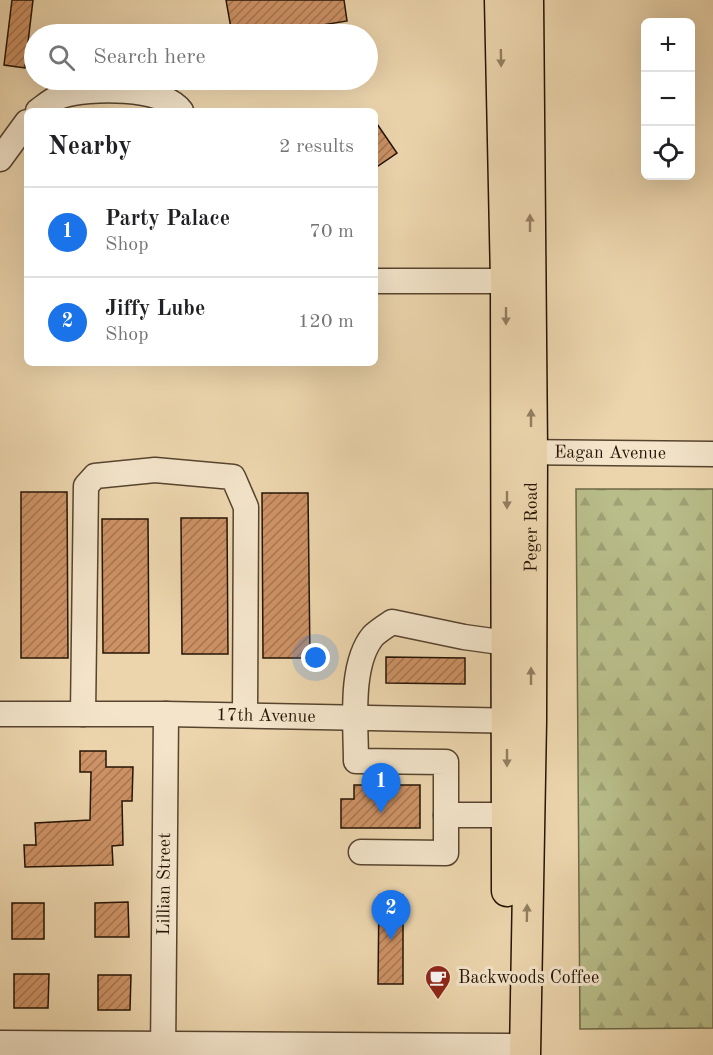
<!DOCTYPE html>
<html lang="en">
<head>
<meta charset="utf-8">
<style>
	:root { --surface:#fff; --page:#f2f2f2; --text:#202124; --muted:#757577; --line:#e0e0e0; --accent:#1a73e8 }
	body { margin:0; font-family:"Old Standard TT",serif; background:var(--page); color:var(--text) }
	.controls { position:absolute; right:18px; top:18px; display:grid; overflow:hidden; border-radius:9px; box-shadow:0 6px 24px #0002 }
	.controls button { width:54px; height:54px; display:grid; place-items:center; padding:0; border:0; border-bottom:2px solid var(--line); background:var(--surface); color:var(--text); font:30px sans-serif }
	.you { position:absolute; left:316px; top:658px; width:21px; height:21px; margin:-15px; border:4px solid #fff; border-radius:50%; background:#1a73e8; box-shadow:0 0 0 9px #1a73e833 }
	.badge { display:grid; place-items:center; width:39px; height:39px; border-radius:50%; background:var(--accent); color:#fff; font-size:20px; font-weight:700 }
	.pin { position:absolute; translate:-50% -50px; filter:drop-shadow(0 2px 3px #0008) }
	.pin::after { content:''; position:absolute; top:32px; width:21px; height:18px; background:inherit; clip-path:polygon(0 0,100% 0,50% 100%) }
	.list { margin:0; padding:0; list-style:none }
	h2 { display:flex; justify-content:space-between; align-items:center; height:78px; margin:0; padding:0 24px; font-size:26px }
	h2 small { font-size:20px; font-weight:400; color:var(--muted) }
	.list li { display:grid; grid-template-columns:39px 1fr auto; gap:18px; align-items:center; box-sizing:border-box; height:90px; padding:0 24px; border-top:2px solid var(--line) }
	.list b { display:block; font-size:22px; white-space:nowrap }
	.list p { margin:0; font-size:20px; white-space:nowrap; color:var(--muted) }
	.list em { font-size:20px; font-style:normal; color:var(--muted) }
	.icon { flex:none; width:33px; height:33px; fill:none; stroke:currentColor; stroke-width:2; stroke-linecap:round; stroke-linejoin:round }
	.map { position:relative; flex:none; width:713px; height:1055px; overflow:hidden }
	.search { position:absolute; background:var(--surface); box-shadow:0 6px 24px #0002; left:24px; top:24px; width:354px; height:66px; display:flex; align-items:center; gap:15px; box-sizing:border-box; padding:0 21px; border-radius:33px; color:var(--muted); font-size:22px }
	.panel { position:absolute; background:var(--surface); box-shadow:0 6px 24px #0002; left:24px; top:108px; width:354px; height:258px; border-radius:9px }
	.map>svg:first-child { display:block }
	.forest { fill:url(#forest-firs); stroke:#6e6847; stroke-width:1.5 }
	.building { fill:url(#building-hatch); stroke:#251405; stroke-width:1.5 }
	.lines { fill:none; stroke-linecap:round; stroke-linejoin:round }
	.minor-casing { stroke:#57442f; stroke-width:27 }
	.major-casing { stroke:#251405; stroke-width:33 }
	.minor { stroke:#f3e4ca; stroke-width:24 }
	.major { stroke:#ecd5ad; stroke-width:30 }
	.oneway { fill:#927e61 }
	.labels { text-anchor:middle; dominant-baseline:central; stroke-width:6; stroke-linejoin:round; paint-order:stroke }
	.street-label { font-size:18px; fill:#251405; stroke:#f3e4ca }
	.poi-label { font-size:18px; fill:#251405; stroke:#f3e4ca; text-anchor:start }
</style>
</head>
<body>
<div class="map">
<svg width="713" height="1055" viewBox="0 0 713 1055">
	<defs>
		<pattern id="forest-firs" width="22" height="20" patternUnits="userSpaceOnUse" patternTransform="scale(1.5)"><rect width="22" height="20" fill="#b8bd89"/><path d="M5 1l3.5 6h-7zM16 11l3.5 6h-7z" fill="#9ea275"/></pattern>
		<pattern id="building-hatch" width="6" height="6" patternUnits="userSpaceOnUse" patternTransform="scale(1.5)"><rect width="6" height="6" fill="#cd9265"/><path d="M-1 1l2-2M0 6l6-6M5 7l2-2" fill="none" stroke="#a67651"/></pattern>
	</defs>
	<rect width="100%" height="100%" fill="#ecd5ad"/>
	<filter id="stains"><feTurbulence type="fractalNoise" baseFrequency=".00333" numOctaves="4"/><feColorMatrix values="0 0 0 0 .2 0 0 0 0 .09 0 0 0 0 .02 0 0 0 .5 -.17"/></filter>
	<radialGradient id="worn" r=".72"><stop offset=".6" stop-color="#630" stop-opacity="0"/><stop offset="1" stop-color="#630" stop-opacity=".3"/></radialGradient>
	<polygon class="forest" points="576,489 713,489 713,1028 580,1029"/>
	<g class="building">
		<polygon points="12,0 33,0 25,68 4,65"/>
		<polygon points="226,0 344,0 347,21 268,34 232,34"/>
		<polygon points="375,121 397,153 375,168"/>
		<polygon points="21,492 67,492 68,658 21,658"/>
		<polygon points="262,493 308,493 310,658 263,658"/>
		<polygon points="181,518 227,518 228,654 182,654"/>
		<polygon points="102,519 148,519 149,653 103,653"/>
		<polygon points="386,657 465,658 465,684 386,683"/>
		<polygon points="80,751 106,751 106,767 133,767 132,801 122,801 123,845 112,846 113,865 25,867 24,845 36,845 35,823 90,820 91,772 80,772"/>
		<polygon points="354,785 420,785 420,828 341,828 341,799 354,799"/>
		<polygon points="379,895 403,895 403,984 378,984"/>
		<polygon points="128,902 129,937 95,937 95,903"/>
		<rect x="12" y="903" width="32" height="36"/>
		<polygon points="14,974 49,974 48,1008 14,1008"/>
		<polygon points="98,975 131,975 130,1010 98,1010"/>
	</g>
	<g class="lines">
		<defs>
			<g id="minor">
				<path d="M38,111c7,-5 15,-12 23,-15 28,-9 102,-10 120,15"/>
				<polyline points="0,159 27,122"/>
				<polyline points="375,281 506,281"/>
				<path id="s1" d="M514,452l199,2"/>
				<path id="s2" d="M0,714h166l359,7"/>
				<polyline points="83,714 86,486 95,476 155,470 233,477 246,507 245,715"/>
				<polyline points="446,815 525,815"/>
				<path d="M361,852l85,1v-91l-90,-1c0,-36 -7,-96 17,-125 5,-5 13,-10 19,-14l72,15 43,6"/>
				<polyline points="0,1043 525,1046"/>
				<path id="s3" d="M163,1055l3,-341"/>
			</g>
			<g id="major">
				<polyline points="500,0 506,281 507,891"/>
				<path id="s4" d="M525,1055l6,-334 1,-269 -4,-452"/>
			</g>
		</defs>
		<use href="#minor" class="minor-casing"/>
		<use href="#major" class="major-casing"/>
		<use href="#minor" class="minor"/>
		<use href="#major" class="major"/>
	</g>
	<defs><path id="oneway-solid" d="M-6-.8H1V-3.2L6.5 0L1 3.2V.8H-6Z" transform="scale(1.5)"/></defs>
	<g class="oneway">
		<use href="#oneway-solid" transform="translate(501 58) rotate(89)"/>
		<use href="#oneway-solid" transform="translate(530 223) rotate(-90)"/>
		<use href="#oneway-solid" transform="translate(506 316) rotate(90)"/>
		<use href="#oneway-solid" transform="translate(531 418) rotate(-90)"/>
		<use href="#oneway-solid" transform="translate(507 500) rotate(90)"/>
		<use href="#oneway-solid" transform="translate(531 676) rotate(-90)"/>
		<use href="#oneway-solid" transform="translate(507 758) rotate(90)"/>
		<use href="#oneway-solid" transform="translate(527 913) rotate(-89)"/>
	</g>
	<defs>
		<symbol id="cafe-pin" viewBox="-11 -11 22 30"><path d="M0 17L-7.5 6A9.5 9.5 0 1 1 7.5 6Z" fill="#8f2418" stroke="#f3e4ca"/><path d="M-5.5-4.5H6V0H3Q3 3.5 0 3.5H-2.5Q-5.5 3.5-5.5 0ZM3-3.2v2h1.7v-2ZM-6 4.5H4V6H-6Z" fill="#fff"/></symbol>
	</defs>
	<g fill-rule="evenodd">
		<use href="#cafe-pin" x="423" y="963" width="30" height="40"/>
	</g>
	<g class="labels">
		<g class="street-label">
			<text stroke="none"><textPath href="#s1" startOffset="96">Eagan Avenue</textPath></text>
			<text stroke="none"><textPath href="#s4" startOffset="528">Peger Road</textPath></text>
			<text stroke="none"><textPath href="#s2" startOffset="266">17th Avenue</textPath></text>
			<text stroke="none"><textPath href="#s3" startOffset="171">Lillian Street</textPath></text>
		</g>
		<g class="poi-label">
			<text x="458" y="978">Backwoods Coffee</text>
		</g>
	</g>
	<rect width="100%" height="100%" filter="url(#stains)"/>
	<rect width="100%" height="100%" fill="url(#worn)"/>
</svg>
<div class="controls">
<button>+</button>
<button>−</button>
<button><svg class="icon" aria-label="locate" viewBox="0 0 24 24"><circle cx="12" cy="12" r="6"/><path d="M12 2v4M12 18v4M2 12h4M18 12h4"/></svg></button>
</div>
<div class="you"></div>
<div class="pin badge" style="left:381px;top:813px">1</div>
<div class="pin badge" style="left:391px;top:940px">2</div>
<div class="search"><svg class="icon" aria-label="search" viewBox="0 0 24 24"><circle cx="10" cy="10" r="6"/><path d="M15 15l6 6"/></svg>Search here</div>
<section class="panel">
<h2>Nearby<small>2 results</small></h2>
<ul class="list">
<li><span class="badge">1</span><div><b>Party Palace</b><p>Shop</p></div><em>70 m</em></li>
<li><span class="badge">2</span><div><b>Jiffy Lube</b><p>Shop</p></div><em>120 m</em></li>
</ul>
</section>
</div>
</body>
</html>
